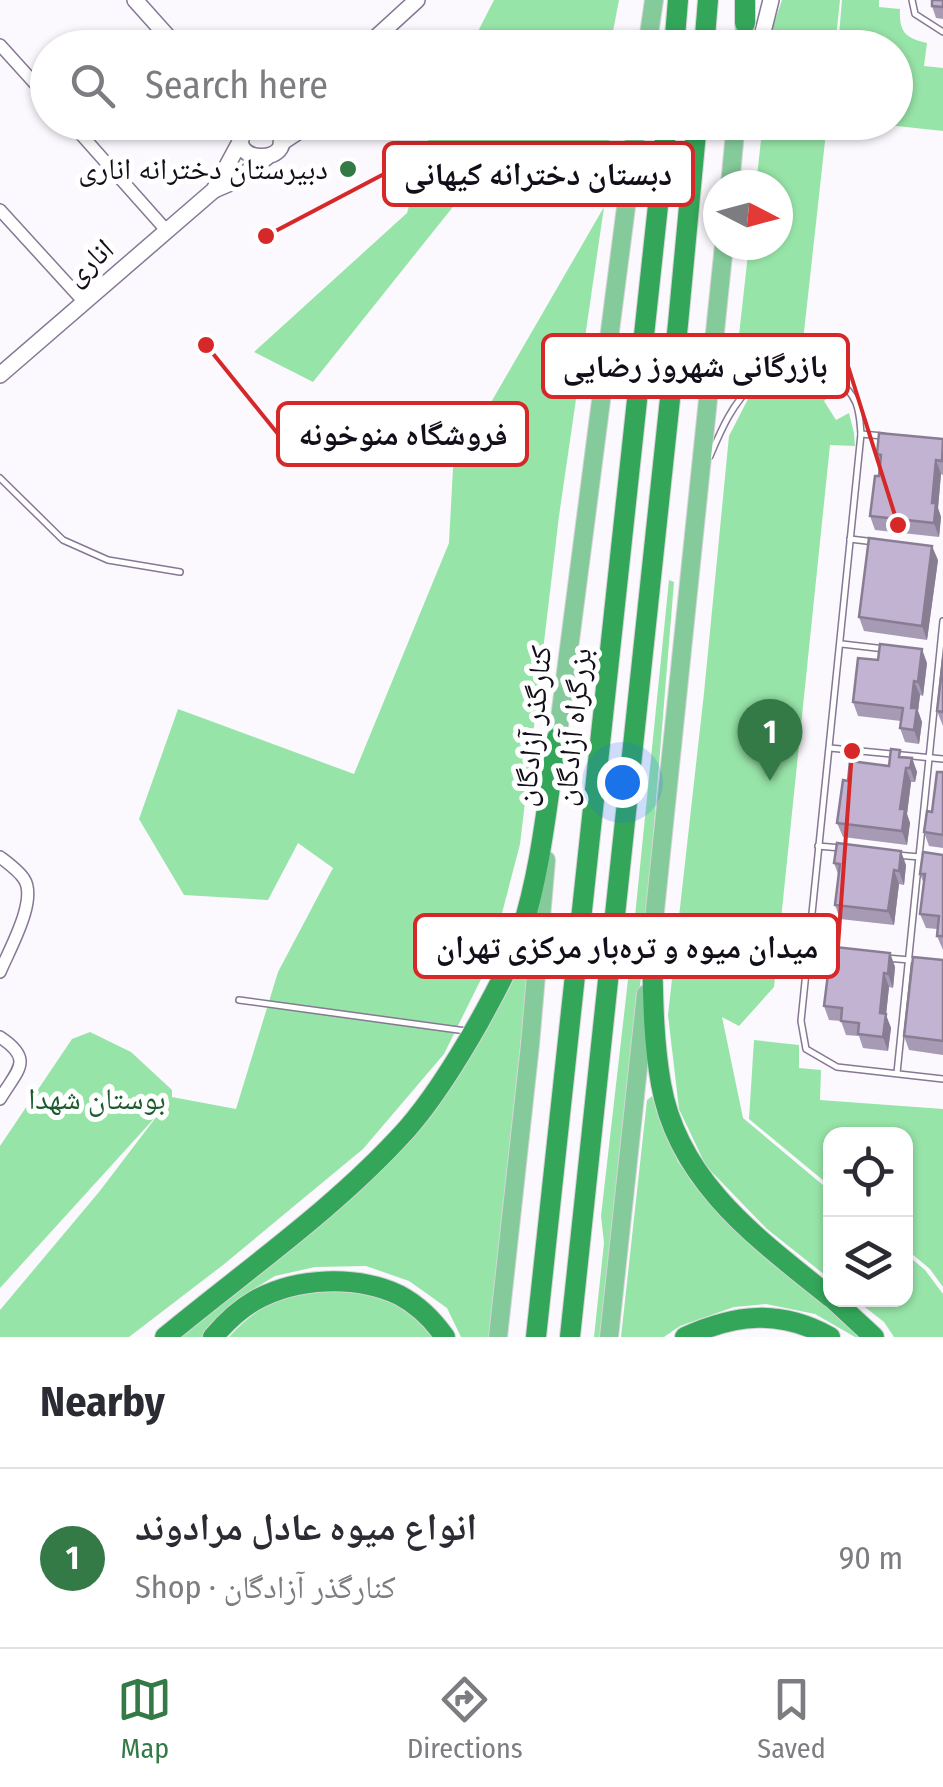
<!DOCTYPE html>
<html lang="en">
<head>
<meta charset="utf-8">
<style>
	:root { --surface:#fff; --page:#f7f7f7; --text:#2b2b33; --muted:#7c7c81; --line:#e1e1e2; --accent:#337a47 }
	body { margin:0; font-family:"Fira Sans Condensed","Noto Naskh Arabic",sans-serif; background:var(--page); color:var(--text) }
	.controls { position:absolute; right:30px; bottom:30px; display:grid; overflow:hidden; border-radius:20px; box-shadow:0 2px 8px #0004 }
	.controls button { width:90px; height:90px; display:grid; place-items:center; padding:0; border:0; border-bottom:2px solid var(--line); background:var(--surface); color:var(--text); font:50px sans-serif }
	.compass { position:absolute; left:703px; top:170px; width:90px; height:90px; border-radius:50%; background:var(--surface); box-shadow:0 2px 8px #0004; rotate:96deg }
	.you { position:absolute; left:622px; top:782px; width:35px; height:35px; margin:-25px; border:8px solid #fff; border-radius:50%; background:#1a73e8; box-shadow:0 0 0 15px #1a73e833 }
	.badge { display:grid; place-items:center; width:65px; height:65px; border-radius:50%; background:var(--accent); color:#fff; font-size:32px; font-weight:700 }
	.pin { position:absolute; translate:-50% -82px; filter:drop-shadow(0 2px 5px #0008) }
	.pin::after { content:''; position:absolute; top:52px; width:35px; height:30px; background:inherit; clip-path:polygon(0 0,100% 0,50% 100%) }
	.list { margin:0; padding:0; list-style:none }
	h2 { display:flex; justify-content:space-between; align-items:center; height:130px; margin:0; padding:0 40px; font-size:42px }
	h2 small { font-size:32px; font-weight:400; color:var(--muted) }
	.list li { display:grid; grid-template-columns:65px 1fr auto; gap:30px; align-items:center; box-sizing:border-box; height:180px; padding:0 40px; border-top:2px solid var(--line) }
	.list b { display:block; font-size:38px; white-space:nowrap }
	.list p { margin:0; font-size:32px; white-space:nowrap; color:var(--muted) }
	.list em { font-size:32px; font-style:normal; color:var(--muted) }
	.icon { flex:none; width:55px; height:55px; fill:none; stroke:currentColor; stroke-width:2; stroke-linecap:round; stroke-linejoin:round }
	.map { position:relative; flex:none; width:943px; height:1337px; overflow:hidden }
	.search { position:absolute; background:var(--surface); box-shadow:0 2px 8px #0004; left:30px; right:30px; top:30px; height:110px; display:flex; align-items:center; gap:25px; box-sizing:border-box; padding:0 35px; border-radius:55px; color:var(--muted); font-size:38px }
	.sheet { height:310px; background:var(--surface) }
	nav { display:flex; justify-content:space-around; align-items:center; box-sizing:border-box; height:140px; border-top:2px solid var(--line); background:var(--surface); font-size:28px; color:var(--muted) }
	nav a { display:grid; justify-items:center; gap:5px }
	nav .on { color:var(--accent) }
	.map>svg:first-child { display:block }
	.green { fill:#97e4a8 }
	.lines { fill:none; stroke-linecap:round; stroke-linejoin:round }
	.lane-casing { stroke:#867895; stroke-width:8 }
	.street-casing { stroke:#867895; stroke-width:14 }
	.secondary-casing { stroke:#867895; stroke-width:18 }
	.primary-casing { stroke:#d5d4d6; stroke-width:20 }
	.highway-casing { stroke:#d5d4d6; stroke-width:22 }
	.lane { stroke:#fff; stroke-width:5 }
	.street { stroke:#fff; stroke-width:11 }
	.secondary { stroke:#fff; stroke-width:15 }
	.primary { stroke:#85ca9b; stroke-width:18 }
	.highway { stroke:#33a659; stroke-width:20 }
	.wall { fill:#a79ab5 }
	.shaded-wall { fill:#887d93 }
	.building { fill:#c2b3d2; stroke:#887d93; stroke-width:2.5 }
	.poi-dot { fill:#337a47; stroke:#fff; stroke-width:4 }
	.labels { text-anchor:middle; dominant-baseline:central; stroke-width:10; stroke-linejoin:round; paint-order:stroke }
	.poi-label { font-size:30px; fill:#130e19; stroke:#fff; text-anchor:end }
	.street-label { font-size:30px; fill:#130e19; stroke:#fff }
	.park-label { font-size:30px; fill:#1c5a2f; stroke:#fff }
	.leader { fill:none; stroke:#d62828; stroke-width:4 }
	.callout-dot { fill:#d62828; stroke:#fff; stroke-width:4 }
	.callout { fill:#fff; stroke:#d62828; stroke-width:4 }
	.callout-label { font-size:32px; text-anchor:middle; font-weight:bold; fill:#130e19 }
</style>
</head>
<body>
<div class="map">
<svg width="943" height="1337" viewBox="0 0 943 1337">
	<rect width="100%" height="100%" fill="#fbf8fe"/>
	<g class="green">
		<polygon points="494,0 619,0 610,47 470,47"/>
		<polygon points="782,0 840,0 835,47 771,47 773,26"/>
		<path d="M842,0h37v7l21,2c-1,23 5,29 27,34l-3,23 19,2v63l-74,-8 27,-1v-74l-58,-1z"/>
		<polygon points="763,122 827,123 802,350 757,367 733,389 749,245 778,245 778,185 756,185"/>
		<polygon points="433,123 609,123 609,166 468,188 313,382 254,352 407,213"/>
		<polygon points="604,207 559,516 520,844 489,963 444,1054 363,1149 223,1265 129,1337 0,1337 0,1310 99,1192 160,1112 0,1288 0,1146 72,1039 90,1032 131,1052 172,1090 172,1097 236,1109 278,972 333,868 298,843 268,900 184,895 139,819 178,709 354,774 449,543 453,468"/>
		<polygon points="806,374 821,379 833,393 824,401 836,420 849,413 854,433 855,446 830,445 774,987 739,1026 722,1017 743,1118 830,1191 830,1279 767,1229 706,1166 679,1109 668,1015 704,693 729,436 748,399 773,383"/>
		<polygon points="669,580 674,582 643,959 601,1337 594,1337 604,1243 601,1216 633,936"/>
		<polygon points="532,935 489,1337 461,1337 447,1308 409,1281 366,1266 315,1267 275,1276 237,1299 203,1337 173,1337 346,1195 511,978"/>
		<polygon points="754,1040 799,1045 799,1068 821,1070 820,1100 943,1109 943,1287 930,1269 906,1249 906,1134 830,1134 830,1186 749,1119"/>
		<polygon points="652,1096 678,1162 723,1217 868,1337 855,1337 815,1314 766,1304 734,1307 680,1326 664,1337 621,1337 647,1100"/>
		<polygon points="906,1254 925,1270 943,1294 943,1337 894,1337 884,1322 856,1300 906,1300"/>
		<path d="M323,1288l33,1 43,17 21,13 13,18h-204c31,-34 51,-38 94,-49z"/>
	</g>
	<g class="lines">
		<defs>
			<g id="lane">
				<polyline points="912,0 915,14 943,32"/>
				<polyline points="861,434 883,436"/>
				<path d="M710,456c11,-26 23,-54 45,-73 31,-25 84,-18 101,20 4,10 4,20 5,31l-60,587 5,28 31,18 106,12"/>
				<polyline points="0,478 63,540 108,560 180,572"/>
				<polyline points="850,539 875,542"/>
				<polyline points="842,644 885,649"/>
				<polyline points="830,748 943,759"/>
				<polyline points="818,846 841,848"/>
				<polyline points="896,855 920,857"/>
				<polyline points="809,949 831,952"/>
				<polyline points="886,958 910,960"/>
				<polyline points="239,1000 466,1031"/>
				<polyline points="897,1073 943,621"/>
			</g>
			<g id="street">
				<polyline points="0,45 48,98"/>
				<polyline points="70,122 167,231"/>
				<polyline points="0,210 84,302"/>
				<path d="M0,857c8,6 19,14 24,22 14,21 -15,71 -24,93"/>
				<path d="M0,1037c35,23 17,33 0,62"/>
			</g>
			<g id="secondary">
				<polyline points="135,0 178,48"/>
				<polyline points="370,43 417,0"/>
				<polyline points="759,48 771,0"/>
				<polyline points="235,122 241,140 214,190 235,181 267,157"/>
				<path d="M248,122c-35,46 62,46 26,0"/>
				<polyline points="281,143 313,122"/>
				<polyline points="0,375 214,190"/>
			</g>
			<g id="primary">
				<polyline points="647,48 654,0"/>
				<polyline points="743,48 746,13"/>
				<polyline points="730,185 736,122"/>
				<polyline points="556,749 637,122"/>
				<polyline points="650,959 724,245"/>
				<polyline points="498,1337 530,1045 546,860"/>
				<polyline points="609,1337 646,994"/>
			</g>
			<g id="highway">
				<polyline points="745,0 745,23"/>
				<polyline points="674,48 678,0"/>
				<polyline points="704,48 708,0"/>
				<path d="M652,945c1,47 1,94 9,139 17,98 97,155 169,213"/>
				<polyline points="834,1300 874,1337"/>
				<path d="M165,1337c81,-67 171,-129 242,-208 28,-32 51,-70 72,-107 16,-29 32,-58 42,-90 20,-62 26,-129 36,-194"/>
				<path d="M213,1337c12,-14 25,-27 41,-36 42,-24 102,-26 145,-6 19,10 34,25 46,42"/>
				<polyline points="536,1337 667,122"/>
				<polyline points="570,1337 678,324 697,122"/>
				<path d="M685,1337c50,-23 95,-28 145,0"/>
			</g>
		</defs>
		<use href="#lane" class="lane-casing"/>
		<use href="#street" class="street-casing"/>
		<use href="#secondary" class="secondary-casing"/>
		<use href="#primary" class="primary-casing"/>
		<use href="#highway" class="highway-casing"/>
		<use href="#lane" class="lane"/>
		<use href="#street" class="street"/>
		<use href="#secondary" class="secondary"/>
		<use href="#primary" class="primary"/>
		<use href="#highway" class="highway"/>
	</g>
	<g class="wall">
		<polygon points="943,0 943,19 936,18 932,6"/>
		<polygon points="943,439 943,475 941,474 938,508 941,517 939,537 875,530 870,516 879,476 880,463 877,454"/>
		<polygon points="938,560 927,640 864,631 859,617"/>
		<polygon points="943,659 943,726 937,711"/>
		<polygon points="878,660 927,663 923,696 920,695 918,711 922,722 919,744 905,742 900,728 901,721 858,716 853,702"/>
		<polygon points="903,757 912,758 917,772 915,782 911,782 907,814 910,823 907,845 843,837 837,823 848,781 889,766"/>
		<polygon points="943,772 943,848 929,846 924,832 932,812"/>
		<polygon points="943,855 943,950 937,936 937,929 926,928 920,914 924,884 920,874"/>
		<polygon points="834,863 906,865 904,885 899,884 894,925 840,919 835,905 838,874"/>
		<polygon points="890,953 895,967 893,988 889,987 886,1015 891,1028 888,1051 863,1048 859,1036 846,1035 841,1021 829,1020 824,1006 828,975 824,965"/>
		<polygon points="943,960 943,1055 909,1050 904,1036"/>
	</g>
	<g class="shaded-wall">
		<polygon points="936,460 941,474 938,508 941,517 939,537 934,523 932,503"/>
		<polygon points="932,546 938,560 927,640 922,626"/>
		<polygon points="922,649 927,663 923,696 918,682"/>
		<polygon points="914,681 920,695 918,711 922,722 919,744 914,730 911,708"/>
		<polygon points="912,758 917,772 915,782 910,768"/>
		<polygon points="906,768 911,782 907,814 910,823 907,845 902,831 900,809"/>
		<polygon points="901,851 906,865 904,885 899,871"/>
		<polygon points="894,870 899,884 894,925 888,911"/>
		<polygon points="890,953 895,967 893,988 888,974"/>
		<polygon points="884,973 889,987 886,1015 891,1028 888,1051 883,1037 880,1013"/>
	</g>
	<g class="building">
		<polygon points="932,0 943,0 943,7 932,6"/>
		<polygon points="879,433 943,439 942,461 936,460 932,503 936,503 934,523 870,516 875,476 879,476 881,455 877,454"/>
		<polygon points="869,538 932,546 922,626 859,617"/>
		<polygon points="880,644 922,649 918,682 914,681 911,708 917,708 914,730 900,728 903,708 853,702 858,658 878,660"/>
		<polygon points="943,659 943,712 937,711"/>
		<polygon points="891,749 900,750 899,757 912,758 910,768 906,768 900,809 905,809 902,831 837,823 843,780 848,781 850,761 889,766"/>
		<polygon points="937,772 943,772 943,835 924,832 927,811 932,812"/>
		<polygon points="837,843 901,851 899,871 894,870 888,911 835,905 840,864 834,863"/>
		<polygon points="923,852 943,855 943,936 937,936 939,916 920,914 925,874 920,874"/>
		<polygon points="826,946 890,953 888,974 884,973 880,1013 886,1014 883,1037 858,1034 859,1023 841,1021 842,1008 824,1006 829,966 824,965"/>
		<polygon points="913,957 943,960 943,1041 904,1036"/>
	</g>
	<circle class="poi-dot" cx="348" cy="169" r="10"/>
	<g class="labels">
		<g class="poi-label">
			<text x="328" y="169">دبیرستان دخترانه اناری</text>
		</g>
		<g class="street-label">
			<text transform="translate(89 262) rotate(-41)">اناری</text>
			<text transform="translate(533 726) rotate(-84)">کنارگذر آزادگان</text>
			<text transform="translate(573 727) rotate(-84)">بزرگراه آزادگان</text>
		</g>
		<g class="park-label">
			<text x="97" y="1099">بوستان شهدا</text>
		</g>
	</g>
	<path class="leader" d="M266 236L384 174M898 525L848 366M206 345L278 434M852 751L838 946"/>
	<g class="callout-dot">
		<circle cx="266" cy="236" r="10"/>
		<circle cx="898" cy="525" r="10"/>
		<circle cx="206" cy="345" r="10"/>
		<circle cx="852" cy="751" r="10"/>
	</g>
	<g class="callout">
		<rect x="384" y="143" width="309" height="62" rx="10"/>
		<rect x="543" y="335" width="305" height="62" rx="10"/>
		<rect x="278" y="403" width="249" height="62" rx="10"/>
		<rect x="415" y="915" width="423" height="62" rx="10"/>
	</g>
	<g class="callout-label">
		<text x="538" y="185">دبستان دخترانه کیهانی</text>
		<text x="695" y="377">بازرگانی شهروز رضایی</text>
		<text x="403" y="445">فروشگاه منوخونه</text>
		<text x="627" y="958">میدان میوه و تره‌بار مرکزی تهران</text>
	</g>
</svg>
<div class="controls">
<button><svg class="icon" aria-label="locate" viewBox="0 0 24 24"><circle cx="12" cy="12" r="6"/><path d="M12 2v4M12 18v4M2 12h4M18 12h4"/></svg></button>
<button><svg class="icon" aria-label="layers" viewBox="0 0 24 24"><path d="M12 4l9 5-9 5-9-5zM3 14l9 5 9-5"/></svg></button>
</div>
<svg class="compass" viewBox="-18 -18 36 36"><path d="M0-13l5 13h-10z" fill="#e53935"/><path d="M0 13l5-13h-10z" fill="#7c7c81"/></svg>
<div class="you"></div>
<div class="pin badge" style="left:770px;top:781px">1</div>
<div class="search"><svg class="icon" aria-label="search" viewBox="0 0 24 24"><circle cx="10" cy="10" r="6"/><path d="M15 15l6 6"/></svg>Search here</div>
</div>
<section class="sheet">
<h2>Nearby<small></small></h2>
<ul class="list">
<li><span class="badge">1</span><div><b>انواع میوه عادل مرادوند</b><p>Shop · کنارگذر آزادگان</p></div><em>90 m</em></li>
</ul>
</section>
<nav>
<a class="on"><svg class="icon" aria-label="map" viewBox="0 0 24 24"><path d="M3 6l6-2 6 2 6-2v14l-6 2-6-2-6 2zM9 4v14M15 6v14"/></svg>Map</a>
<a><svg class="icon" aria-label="directions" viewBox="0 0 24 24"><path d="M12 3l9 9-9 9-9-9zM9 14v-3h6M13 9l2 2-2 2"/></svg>Directions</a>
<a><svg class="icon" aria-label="saved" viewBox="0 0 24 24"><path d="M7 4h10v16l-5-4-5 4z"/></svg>Saved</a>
</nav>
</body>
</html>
